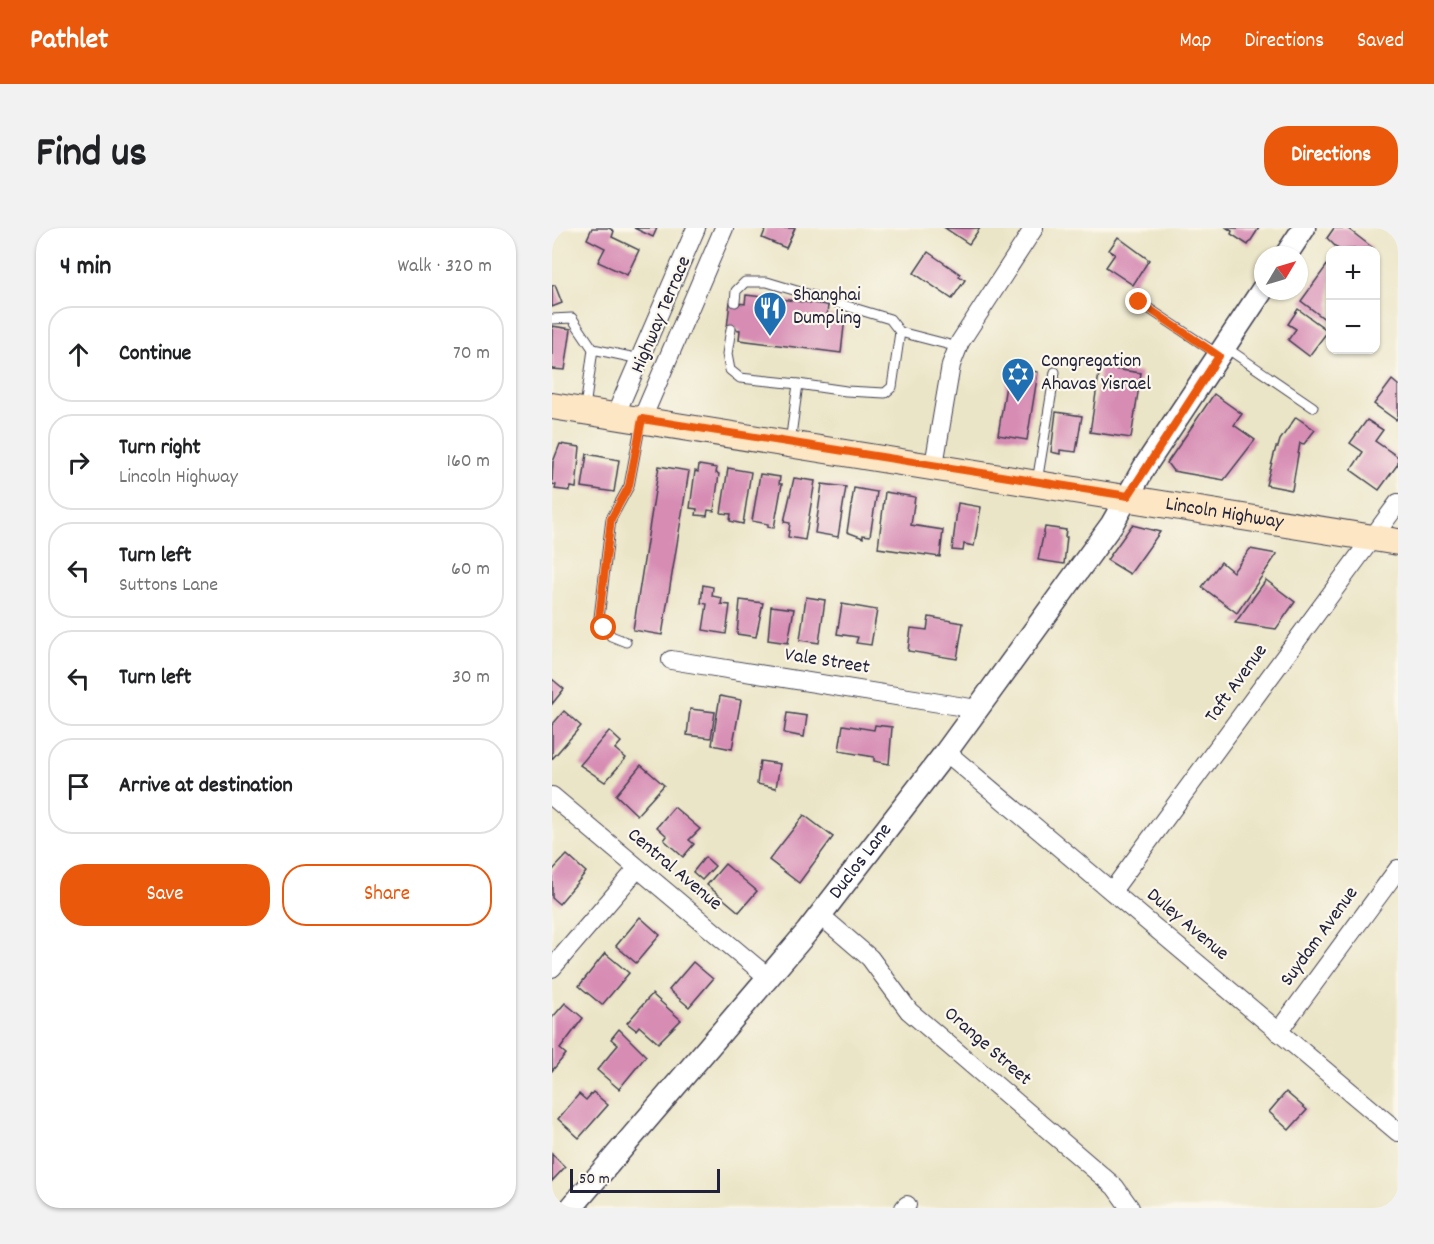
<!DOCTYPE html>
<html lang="en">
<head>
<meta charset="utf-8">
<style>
	:root { --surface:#fff; --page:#f2f2f2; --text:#202124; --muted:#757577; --line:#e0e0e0; --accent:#ea580c }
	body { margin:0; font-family:Dekko,sans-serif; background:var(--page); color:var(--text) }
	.controls { position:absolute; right:18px; top:18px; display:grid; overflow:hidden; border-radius:12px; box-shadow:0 2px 4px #0004 }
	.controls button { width:54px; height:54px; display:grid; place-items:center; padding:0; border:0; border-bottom:2px solid var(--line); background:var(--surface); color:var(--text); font:30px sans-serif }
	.compass { position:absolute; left:702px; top:18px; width:54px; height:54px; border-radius:50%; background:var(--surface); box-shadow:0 2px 4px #0004; rotate:52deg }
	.scale { position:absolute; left:18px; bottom:15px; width:150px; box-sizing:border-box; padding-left:6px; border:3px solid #22223b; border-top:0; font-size:16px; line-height:21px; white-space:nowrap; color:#22223b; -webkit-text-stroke:4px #fbf7ec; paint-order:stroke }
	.stop { position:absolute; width:18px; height:18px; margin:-14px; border:4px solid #ea580c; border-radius:50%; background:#fff }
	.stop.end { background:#ea580c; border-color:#fff; box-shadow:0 2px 6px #0008 }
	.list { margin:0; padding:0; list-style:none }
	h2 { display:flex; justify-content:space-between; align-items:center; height:78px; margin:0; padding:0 24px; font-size:26px }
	h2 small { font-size:20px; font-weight:400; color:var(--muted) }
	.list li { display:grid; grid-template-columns:39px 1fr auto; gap:18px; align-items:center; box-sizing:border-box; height:96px; margin:0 12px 12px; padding:0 12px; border:2px solid var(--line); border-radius:24px }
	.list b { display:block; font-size:22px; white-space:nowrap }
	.list p { margin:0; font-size:20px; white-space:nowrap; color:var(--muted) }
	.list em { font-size:20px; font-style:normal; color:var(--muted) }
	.actions { display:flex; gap:12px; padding:18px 24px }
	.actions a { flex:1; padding:14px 0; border:2px solid var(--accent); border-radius:24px; text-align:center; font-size:21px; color:var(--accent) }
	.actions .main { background:var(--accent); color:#fff }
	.icon { flex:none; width:33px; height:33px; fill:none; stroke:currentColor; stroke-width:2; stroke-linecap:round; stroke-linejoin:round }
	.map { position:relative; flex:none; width:846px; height:980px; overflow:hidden; border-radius:24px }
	header { display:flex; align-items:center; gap:36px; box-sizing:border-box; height:84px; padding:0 30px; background:var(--accent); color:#fff }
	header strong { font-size:28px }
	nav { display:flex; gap:33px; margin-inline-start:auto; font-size:21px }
	.intro { display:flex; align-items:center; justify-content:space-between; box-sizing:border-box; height:144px; padding:0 36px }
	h1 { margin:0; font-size:42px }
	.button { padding:15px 27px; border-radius:24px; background:var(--accent); color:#fff; font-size:21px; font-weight:700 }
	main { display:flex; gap:36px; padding:0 36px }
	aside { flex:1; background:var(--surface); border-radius:24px; box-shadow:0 2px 4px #0004 }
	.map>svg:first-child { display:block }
	.building { fill:#d78cb4 }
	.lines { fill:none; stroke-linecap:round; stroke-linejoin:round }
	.service-casing { stroke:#403f50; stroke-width:11 }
	.minor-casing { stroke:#403f50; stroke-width:20 }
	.tertiary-casing { stroke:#403f50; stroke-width:25 }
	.secondary-casing { stroke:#403f50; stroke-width:28 }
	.service { stroke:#fff; stroke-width:9 }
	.minor { stroke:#fff; stroke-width:18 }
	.tertiary { stroke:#fff; stroke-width:22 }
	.secondary { stroke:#fce6c4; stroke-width:26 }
	.route { stroke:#ea580c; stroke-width:8 }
	.labels { text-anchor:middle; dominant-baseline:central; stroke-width:4.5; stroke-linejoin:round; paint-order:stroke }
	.poi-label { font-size:20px; fill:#22223b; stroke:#fbf7ec; text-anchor:start }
	.street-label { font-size:20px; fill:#22223b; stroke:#fbf7ec }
</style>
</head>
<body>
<header>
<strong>Pathlet</strong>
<nav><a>Map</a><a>Directions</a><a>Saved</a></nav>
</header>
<div class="intro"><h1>Find us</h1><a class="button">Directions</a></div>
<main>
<aside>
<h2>4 min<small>Walk · 320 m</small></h2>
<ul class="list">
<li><svg class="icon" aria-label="ahead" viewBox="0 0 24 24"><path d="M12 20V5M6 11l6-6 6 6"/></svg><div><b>Continue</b></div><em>70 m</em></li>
<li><svg class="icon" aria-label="right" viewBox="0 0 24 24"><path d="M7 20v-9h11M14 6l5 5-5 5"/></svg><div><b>Turn right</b><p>Lincoln Highway</p></div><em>160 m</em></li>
<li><svg class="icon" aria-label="left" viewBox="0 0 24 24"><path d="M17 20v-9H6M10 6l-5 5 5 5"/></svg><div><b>Turn left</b><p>Suttons Lane</p></div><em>60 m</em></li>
<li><svg class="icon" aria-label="left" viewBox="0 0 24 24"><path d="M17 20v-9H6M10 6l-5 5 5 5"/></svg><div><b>Turn left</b></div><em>30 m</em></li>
<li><svg class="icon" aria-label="arrive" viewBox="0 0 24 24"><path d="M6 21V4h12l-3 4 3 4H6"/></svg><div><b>Arrive at destination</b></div></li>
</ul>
<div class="actions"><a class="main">Save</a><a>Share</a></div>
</aside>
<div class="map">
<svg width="846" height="980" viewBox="0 0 846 980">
	<rect width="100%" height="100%" fill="#fbf7ec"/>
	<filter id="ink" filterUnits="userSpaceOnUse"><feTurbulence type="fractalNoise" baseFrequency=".0167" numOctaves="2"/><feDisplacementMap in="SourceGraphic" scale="12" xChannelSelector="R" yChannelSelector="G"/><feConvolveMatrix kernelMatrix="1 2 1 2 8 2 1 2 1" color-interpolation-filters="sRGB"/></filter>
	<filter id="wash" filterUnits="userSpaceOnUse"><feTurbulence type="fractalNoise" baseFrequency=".008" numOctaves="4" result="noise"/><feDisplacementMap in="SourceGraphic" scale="24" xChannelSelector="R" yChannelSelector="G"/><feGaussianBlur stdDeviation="1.35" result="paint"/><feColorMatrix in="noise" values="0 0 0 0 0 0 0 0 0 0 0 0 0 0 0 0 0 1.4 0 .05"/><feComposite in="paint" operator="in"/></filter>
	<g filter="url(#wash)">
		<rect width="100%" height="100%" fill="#ebe5c7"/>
		<g id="blocks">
			<g class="building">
				<polygon points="40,0 57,0 62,3 60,9 87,22 75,47 46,34 53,20 35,11"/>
				<polygon points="82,0 105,0 101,9"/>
				<polygon points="214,0 243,0 234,20 210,10"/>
				<polygon points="393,0 428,0 417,16"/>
				<polygon points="675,0 707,0 696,17 679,6 680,3"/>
				<polygon points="782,0 795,0 821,20 787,22 775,10"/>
				<polygon points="566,9 597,32 581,57 554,39 563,26 557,22"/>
				<polygon points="376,24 408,46 407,48 413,52 400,71 362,45"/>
				<polygon points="778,33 778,95 749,73"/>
				<polygon points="3,57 10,75 0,79 0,58"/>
				<polygon points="194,67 276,77 275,87 293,89 289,125 187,112 188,102 175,100 178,74 193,76"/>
				<polygon points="746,81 776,103 757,128 736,112 744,101 736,96"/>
				<polygon points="0,98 19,101 13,142 0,141"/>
				<polygon points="457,139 486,144 475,212 446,207"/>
				<polygon points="548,139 589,145 579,210 538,204"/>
				<polygon points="840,152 846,157 846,189 844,192 822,176"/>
				<polygon points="662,166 690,186 682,197 703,212 672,252 621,243 615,235"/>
				<polygon points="504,184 530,188 524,224 508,222 508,226 499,224"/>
				<polygon points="744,189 763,202 752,216 748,215 740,262 714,257 724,219 726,219 728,212"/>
				<polygon points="815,192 831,202 823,213 846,229 846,236 827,262 799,242 811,224 798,215"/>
				<polygon points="8,216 28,219 24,260 19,259 18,263 3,261 4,257 0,256 1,234"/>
				<polygon points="35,226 67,232 62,264 30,259"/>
				<polygon points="147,237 165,240 164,245 167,246 162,283 156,282 155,288 144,287 145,281 138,280 143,243 146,244"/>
				<polygon points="107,238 137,243 110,407 81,402"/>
				<polygon points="176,240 199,244 191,296 178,293 179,286 169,285"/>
				<polygon points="208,246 228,249 227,256 230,256 222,300 216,299 216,296 200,293"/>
				<polygon points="242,250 263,253 253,312 236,309 238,295 232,294"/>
				<polygon points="270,256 294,259 286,309 263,305"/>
				<polygon points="302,260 325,264 318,308 311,307 311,310 295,304"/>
				<polygon points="333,264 363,269 359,297 391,302 388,329 326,320"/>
				<polygon points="406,275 429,279 422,318 412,316 411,323 400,322"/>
				<polygon points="580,297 608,304 578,346 555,332"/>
				<polygon points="493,299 514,302 513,309 515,309 512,336 486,332"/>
				<polygon points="698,321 725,326 685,385 650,359 669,334 681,344"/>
				<polygon points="714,352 743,374 724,401 683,395"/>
				<polygon points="151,357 161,359 160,368 170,370 169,376 178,377 174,406 151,402 155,376 149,375"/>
				<polygon points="254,369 273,372 267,415 248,412"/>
				<polygon points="188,372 211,375 204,409 185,406"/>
				<polygon points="290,376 325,382 319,417 304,415 306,409 285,406"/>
				<polygon points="219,378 242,381 236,415 216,412"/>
				<polygon points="377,389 411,395 405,431 356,423 359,400 375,402"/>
				<polygon points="0,451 12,461 0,476"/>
				<polygon points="168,468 189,472 180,521 160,517"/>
				<polygon points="138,481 163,484 159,510 135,507"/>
				<polygon points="12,483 29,498 0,531 0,497"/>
				<polygon points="235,485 255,488 252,509 232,505"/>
				<polygon points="291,497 322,502 323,497 340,499 337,536 322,533 322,529 287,523"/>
				<polygon points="57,503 69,514 63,521 74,530 53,554 28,537"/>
				<polygon points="208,533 228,536 224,560 205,556"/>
				<polygon points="89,537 112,557 85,587 64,567"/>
				<polygon points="122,579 148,601 137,612 142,616 131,629 112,612 115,608 105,599"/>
				<polygon points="252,587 281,609 247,655 217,632"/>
				<polygon points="15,627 34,644 7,676 0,670 0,643"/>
				<polygon points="153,629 163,638 150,652 141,644"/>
				<polygon points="173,636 205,663 187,684 155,657"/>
				<polygon points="88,689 108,707 84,735 64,718"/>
				<polygon points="53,725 77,745 50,777 27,758"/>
				<polygon points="141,734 161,751 137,779 117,762"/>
				<polygon points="100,766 129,792 106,815 87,798 84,802 75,795"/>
				<polygon points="13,775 31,790 8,821 14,826 0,843 0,790"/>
				<polygon points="67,801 94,828 67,861 45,842 66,817 59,811"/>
				<polygon points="41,864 56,877 27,910 6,891 27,866 34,872"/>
				<polygon points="734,864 755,882 737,902 717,884"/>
				<polygon points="0,926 13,939 0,953"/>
			</g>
		</g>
	</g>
	<g filter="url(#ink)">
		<use href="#blocks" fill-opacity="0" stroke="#403f50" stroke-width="1.5"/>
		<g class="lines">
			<defs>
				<g id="service">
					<polyline points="183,74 184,63 193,54 215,54 338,91 348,104 340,159 333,165 294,163 246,156 238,215"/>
					<polyline points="587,74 667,127"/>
					<polyline points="0,91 20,90 41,121"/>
					<polyline points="179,101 175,126 178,142 188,150 246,156"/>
					<polyline points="348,104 406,119"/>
					<polyline points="673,119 761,179"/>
					<polyline points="33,180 41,121 88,131"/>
					<polyline points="485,254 503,144"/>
					<polyline points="74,414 59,408 47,390 59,291 77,258 89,194"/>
				</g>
				<g id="minor">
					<polyline points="63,188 144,0"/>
					<polyline points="90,191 172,0"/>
					<polyline points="382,237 399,137 408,114 482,0"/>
					<polyline points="119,432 425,481"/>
					<polyline points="394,524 846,904"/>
					<polyline points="0,568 217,750"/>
					<polyline points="560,663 846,275"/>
					<polyline points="268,687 318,730 357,783 563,959 578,980"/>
					<polyline points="0,740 85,641"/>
					<polyline points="726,804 846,641"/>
					<polyline points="352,980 355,977"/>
				</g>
				<g id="tertiary">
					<polyline points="734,27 752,0"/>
					<path id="s1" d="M19,980l236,-276 139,-180 166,-228 33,-58 118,-177"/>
				</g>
				<g id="secondary">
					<path id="s2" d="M0,178l846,136"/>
				</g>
			</defs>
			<use href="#service" class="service-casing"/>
			<use href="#minor" class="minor-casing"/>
			<use href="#tertiary" class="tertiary-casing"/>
			<use href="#secondary" class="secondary-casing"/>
			<use href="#service" class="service"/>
			<use href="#minor" class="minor"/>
			<use href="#tertiary" class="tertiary"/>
			<use href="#secondary" class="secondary"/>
		</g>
	</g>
	<g class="lines" filter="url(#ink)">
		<polyline class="route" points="52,400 47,390 59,291 77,258 90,191 576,268 667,128 587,74"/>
	</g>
	<defs>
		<symbol id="restaurant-pin" viewBox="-11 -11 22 30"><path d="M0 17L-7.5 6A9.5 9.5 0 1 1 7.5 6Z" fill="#1f6fb2" stroke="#fbf7ec"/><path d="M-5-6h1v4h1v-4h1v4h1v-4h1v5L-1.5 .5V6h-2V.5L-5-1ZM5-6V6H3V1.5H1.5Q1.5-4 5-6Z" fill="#fff"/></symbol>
		<symbol id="synagogue-pin" viewBox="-11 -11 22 30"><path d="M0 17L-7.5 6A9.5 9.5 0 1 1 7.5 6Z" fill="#1f6fb2" stroke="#fbf7ec"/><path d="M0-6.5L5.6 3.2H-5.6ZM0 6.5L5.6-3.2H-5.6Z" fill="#fff"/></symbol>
	</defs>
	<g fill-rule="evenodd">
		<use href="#restaurant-pin" x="199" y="61" width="38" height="52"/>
		<use href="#synagogue-pin" x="447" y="127" width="38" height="52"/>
	</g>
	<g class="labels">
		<g class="poi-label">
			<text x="241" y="68">Shanghai<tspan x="241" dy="23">Dumpling</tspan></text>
			<text x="489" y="134">Congregation<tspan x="489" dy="23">Ahavas Yisrael</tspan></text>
		</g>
		<g class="street-label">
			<text transform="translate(110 87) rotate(-67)">Highway Terrace</text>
			<text stroke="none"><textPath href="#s2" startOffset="681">Lincoln Highway</textPath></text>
			<text transform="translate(275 434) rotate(9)">Vale Street</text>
			<text transform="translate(685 456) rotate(-54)">Taft Avenue</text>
			<text stroke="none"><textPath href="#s1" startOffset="452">Duclos Lane</textPath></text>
			<text transform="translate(122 642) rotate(40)">Central Avenue</text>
			<text transform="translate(635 697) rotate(40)">Duley Avenue</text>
			<text transform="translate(768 709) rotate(-54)">Suydam Avenue</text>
			<text transform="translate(435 819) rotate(41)">Orange Street</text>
		</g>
	</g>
</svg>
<div class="controls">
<button>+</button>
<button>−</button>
</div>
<svg class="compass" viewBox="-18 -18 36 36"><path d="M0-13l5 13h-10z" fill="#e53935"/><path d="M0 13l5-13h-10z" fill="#757577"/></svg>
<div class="scale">50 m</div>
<div class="stop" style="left:52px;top:400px"></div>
<div class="stop end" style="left:587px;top:74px"></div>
</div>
</main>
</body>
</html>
